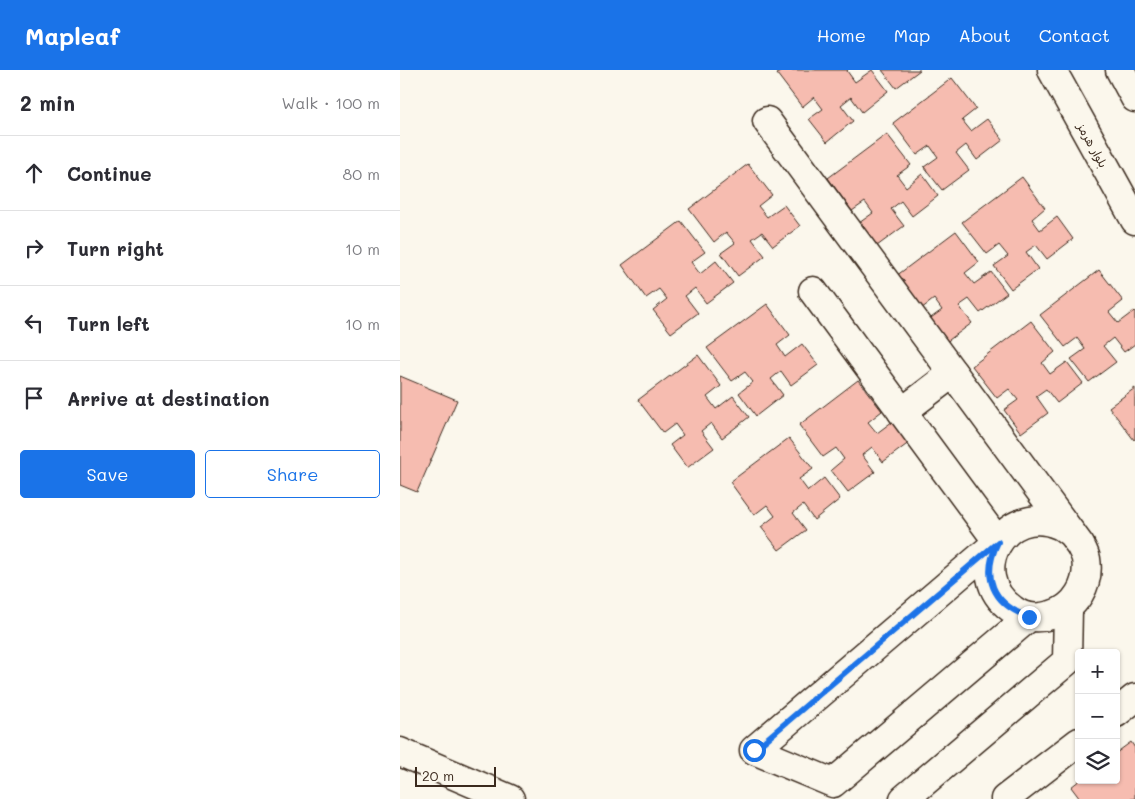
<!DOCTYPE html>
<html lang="en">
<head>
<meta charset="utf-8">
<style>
	:root { --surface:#fff; --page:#f7f7f7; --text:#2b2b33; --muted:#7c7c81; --line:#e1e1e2; --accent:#1a73e8 }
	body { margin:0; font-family:Mali,"Playpen Sans Arabic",sans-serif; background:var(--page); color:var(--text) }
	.controls { position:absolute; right:15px; bottom:15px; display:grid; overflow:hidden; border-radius:5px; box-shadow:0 1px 4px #0004 }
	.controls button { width:45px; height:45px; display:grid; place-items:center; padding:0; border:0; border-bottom:1px solid var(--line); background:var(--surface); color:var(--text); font:25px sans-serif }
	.scale { position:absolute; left:15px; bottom:12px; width:81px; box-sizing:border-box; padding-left:5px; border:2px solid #3b2a1e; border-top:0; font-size:14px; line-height:18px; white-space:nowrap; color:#3b2a1e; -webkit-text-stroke:4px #fbf7ec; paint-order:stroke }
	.stop { position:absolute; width:15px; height:15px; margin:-11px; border:4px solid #1a73e8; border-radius:50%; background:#fff }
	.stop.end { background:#1a73e8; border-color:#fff; box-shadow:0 1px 5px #0008 }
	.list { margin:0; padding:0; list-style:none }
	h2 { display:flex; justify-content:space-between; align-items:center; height:65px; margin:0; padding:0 20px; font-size:21px }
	h2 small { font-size:16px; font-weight:400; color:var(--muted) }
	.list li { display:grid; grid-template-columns:32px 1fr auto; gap:15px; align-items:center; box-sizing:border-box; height:75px; padding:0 20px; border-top:1px solid var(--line) }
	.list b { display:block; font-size:19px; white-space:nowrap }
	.list em { font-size:16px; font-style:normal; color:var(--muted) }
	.actions { display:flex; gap:10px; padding:15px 20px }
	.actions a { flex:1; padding:11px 0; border:1px solid var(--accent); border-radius:5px; text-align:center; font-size:18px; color:var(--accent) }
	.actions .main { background:var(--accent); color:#fff }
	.icon { flex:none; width:28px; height:28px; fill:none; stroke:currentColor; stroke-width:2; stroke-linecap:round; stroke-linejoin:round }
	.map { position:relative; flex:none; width:735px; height:729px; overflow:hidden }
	header { display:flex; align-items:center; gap:30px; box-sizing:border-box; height:70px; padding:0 25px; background:var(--accent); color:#fff }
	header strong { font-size:24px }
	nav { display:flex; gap:28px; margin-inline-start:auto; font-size:18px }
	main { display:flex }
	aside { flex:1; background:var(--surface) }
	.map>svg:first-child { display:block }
	.building { fill:#f6bcb0; stroke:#3b2a1e }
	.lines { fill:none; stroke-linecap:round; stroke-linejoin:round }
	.minor-casing { stroke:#3b2a1e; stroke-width:31 }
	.tertiary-casing { stroke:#3b2a1e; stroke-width:31 }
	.secondary-casing { stroke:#3b2a1e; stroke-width:31 }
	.minor { stroke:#fbf7ec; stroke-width:28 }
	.tertiary { stroke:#fbf7ec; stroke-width:28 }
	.secondary { stroke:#fbf7ec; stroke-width:28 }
	.route { stroke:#1a73e8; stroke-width:6 }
	.labels { text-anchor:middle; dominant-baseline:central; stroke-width:4; stroke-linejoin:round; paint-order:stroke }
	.street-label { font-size:12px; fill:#3b2a1e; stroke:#fbf7ec }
</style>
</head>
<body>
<header>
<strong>Mapleaf</strong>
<nav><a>Home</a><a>Map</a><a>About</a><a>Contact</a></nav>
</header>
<main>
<aside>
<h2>2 min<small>Walk · 100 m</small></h2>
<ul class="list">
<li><svg class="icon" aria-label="ahead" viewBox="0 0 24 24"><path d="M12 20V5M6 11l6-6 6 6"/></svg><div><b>Continue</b></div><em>80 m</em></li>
<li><svg class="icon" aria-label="right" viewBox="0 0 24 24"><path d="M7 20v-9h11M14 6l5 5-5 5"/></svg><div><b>Turn right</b></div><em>10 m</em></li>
<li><svg class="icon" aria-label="left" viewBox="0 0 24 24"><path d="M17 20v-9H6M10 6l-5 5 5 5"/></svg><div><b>Turn left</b></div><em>10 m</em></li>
<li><svg class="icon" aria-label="arrive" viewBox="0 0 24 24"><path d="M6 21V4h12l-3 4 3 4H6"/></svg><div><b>Arrive at destination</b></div></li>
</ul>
<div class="actions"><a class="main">Save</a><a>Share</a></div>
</aside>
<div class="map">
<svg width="735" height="729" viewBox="0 0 735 729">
	<rect width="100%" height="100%" fill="#fbf7ec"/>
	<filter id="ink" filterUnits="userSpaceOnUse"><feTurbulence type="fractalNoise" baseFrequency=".02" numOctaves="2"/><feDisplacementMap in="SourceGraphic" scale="10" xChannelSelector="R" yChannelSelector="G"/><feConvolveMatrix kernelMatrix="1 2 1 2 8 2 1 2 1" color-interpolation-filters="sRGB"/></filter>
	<g filter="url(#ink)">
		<g class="building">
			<polygon points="383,0 448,0 447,1 455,12 472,0 488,21 462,42 451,27 441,35 453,51 427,72 409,49 423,39 414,27 402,37 377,4"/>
			<polygon points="482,0 520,0 496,18"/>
			<polygon points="552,8 576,39 562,50 571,61 587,49 603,70 577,90 566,75 556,83 569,100 542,120 524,97 538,87 530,76 517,85 493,53"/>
			<polygon points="487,64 511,95 497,105 506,117 522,104 538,126 512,146 501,131 491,139 504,156 477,176 459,153 473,143 465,132 452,141 428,108"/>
			<polygon points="348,94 372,125 358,136 367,147 384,135 400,156 373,176 362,162 352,169 365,186 338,206 321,183 335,173 326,162 314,172 289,139"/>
			<polygon points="622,107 645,138 632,149 640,160 657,147 673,169 647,189 636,175 626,182 638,199 611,219 594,196 608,186 599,175 587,184 562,152"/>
			<polygon points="281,151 305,182 291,192 300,204 316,191 333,213 306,233 295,218 285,226 298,243 271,263 253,240 267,229 259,219 246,228 222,195"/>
			<polygon points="556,161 579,192 565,203 574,214 591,202 607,223 580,243 569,229 559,236 572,253 545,273 528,250 542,240 534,229 521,239 496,206"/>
			<polygon points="699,200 723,231 709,242 718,253 734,241 735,242 735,274 724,282 713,268 703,276 716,292 689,312 671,289 685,279 677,268 665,277 640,245"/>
			<polygon points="367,234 390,265 377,275 385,287 402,274 418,295 391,315 381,301 371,309 383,325 356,346 339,323 353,312 345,302 332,311 307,278"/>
			<polygon points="631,251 655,282 642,293 650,304 667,292 683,313 657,333 646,319 636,326 648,343 621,363 604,340 618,330 609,319 597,328 572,296"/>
			<polygon points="298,285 321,316 307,327 316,339 333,326 349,347 322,368 311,353 301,361 314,378 287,398 270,375 283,365 275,354 263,363 238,330"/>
			<polygon points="0,306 57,330 17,422 0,415"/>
			<polygon points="458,310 482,341 468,352 477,363 493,351 510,372 483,392 472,377 462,385 475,402 448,422 431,400 444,389 436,378 423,387 399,355"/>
			<polygon points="735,318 735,369 734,370 709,337"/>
			<polygon points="389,368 413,399 399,409 408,421 424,408 440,429 414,450 403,435 393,443 406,460 379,480 361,457 375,446 367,435 354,445 330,412"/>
			<polygon points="731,672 735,678 735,729 680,729 671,717 680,710 716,710 716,683"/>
		</g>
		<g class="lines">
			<defs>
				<g id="minor">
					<path d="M367,51l313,424c2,4 5,9 6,14 4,24 -10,50 -35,56 -13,4 -28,3 -39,-6 -49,-35 -7,-108 47,-84 5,2 9,6 13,9"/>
					<polyline points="413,221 598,472 354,680 433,713 629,547"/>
					<polyline points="502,342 553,303"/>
					<polyline points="716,643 735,628"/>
					<polyline points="504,729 667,591 668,537"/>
					<polyline points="605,729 679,672"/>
				</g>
				<polyline id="tertiary" points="0,682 110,729"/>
				<g id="secondary">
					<polyline points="652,0 735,150"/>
					<polyline points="720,0 735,28"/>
				</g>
			</defs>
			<use href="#minor" class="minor-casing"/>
			<use href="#tertiary" class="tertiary-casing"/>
			<use href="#secondary" class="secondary-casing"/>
			<use href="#minor" class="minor"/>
			<use href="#tertiary" class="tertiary"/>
			<use href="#secondary" class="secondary"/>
		</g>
	</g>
	<g class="lines" filter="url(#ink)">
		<path class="route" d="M354,680l244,-208c-17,34 -6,62 31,75"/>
	</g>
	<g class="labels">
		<g class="street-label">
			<text transform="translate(693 75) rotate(61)">بلوار هرمز</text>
		</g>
	</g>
</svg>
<div class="controls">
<button>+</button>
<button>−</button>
<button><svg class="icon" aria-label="layers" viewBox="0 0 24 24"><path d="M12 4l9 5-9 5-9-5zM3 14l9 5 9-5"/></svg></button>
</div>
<div class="scale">20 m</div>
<div class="stop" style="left:354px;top:680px"></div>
<div class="stop end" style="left:629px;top:547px"></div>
</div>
</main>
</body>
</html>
